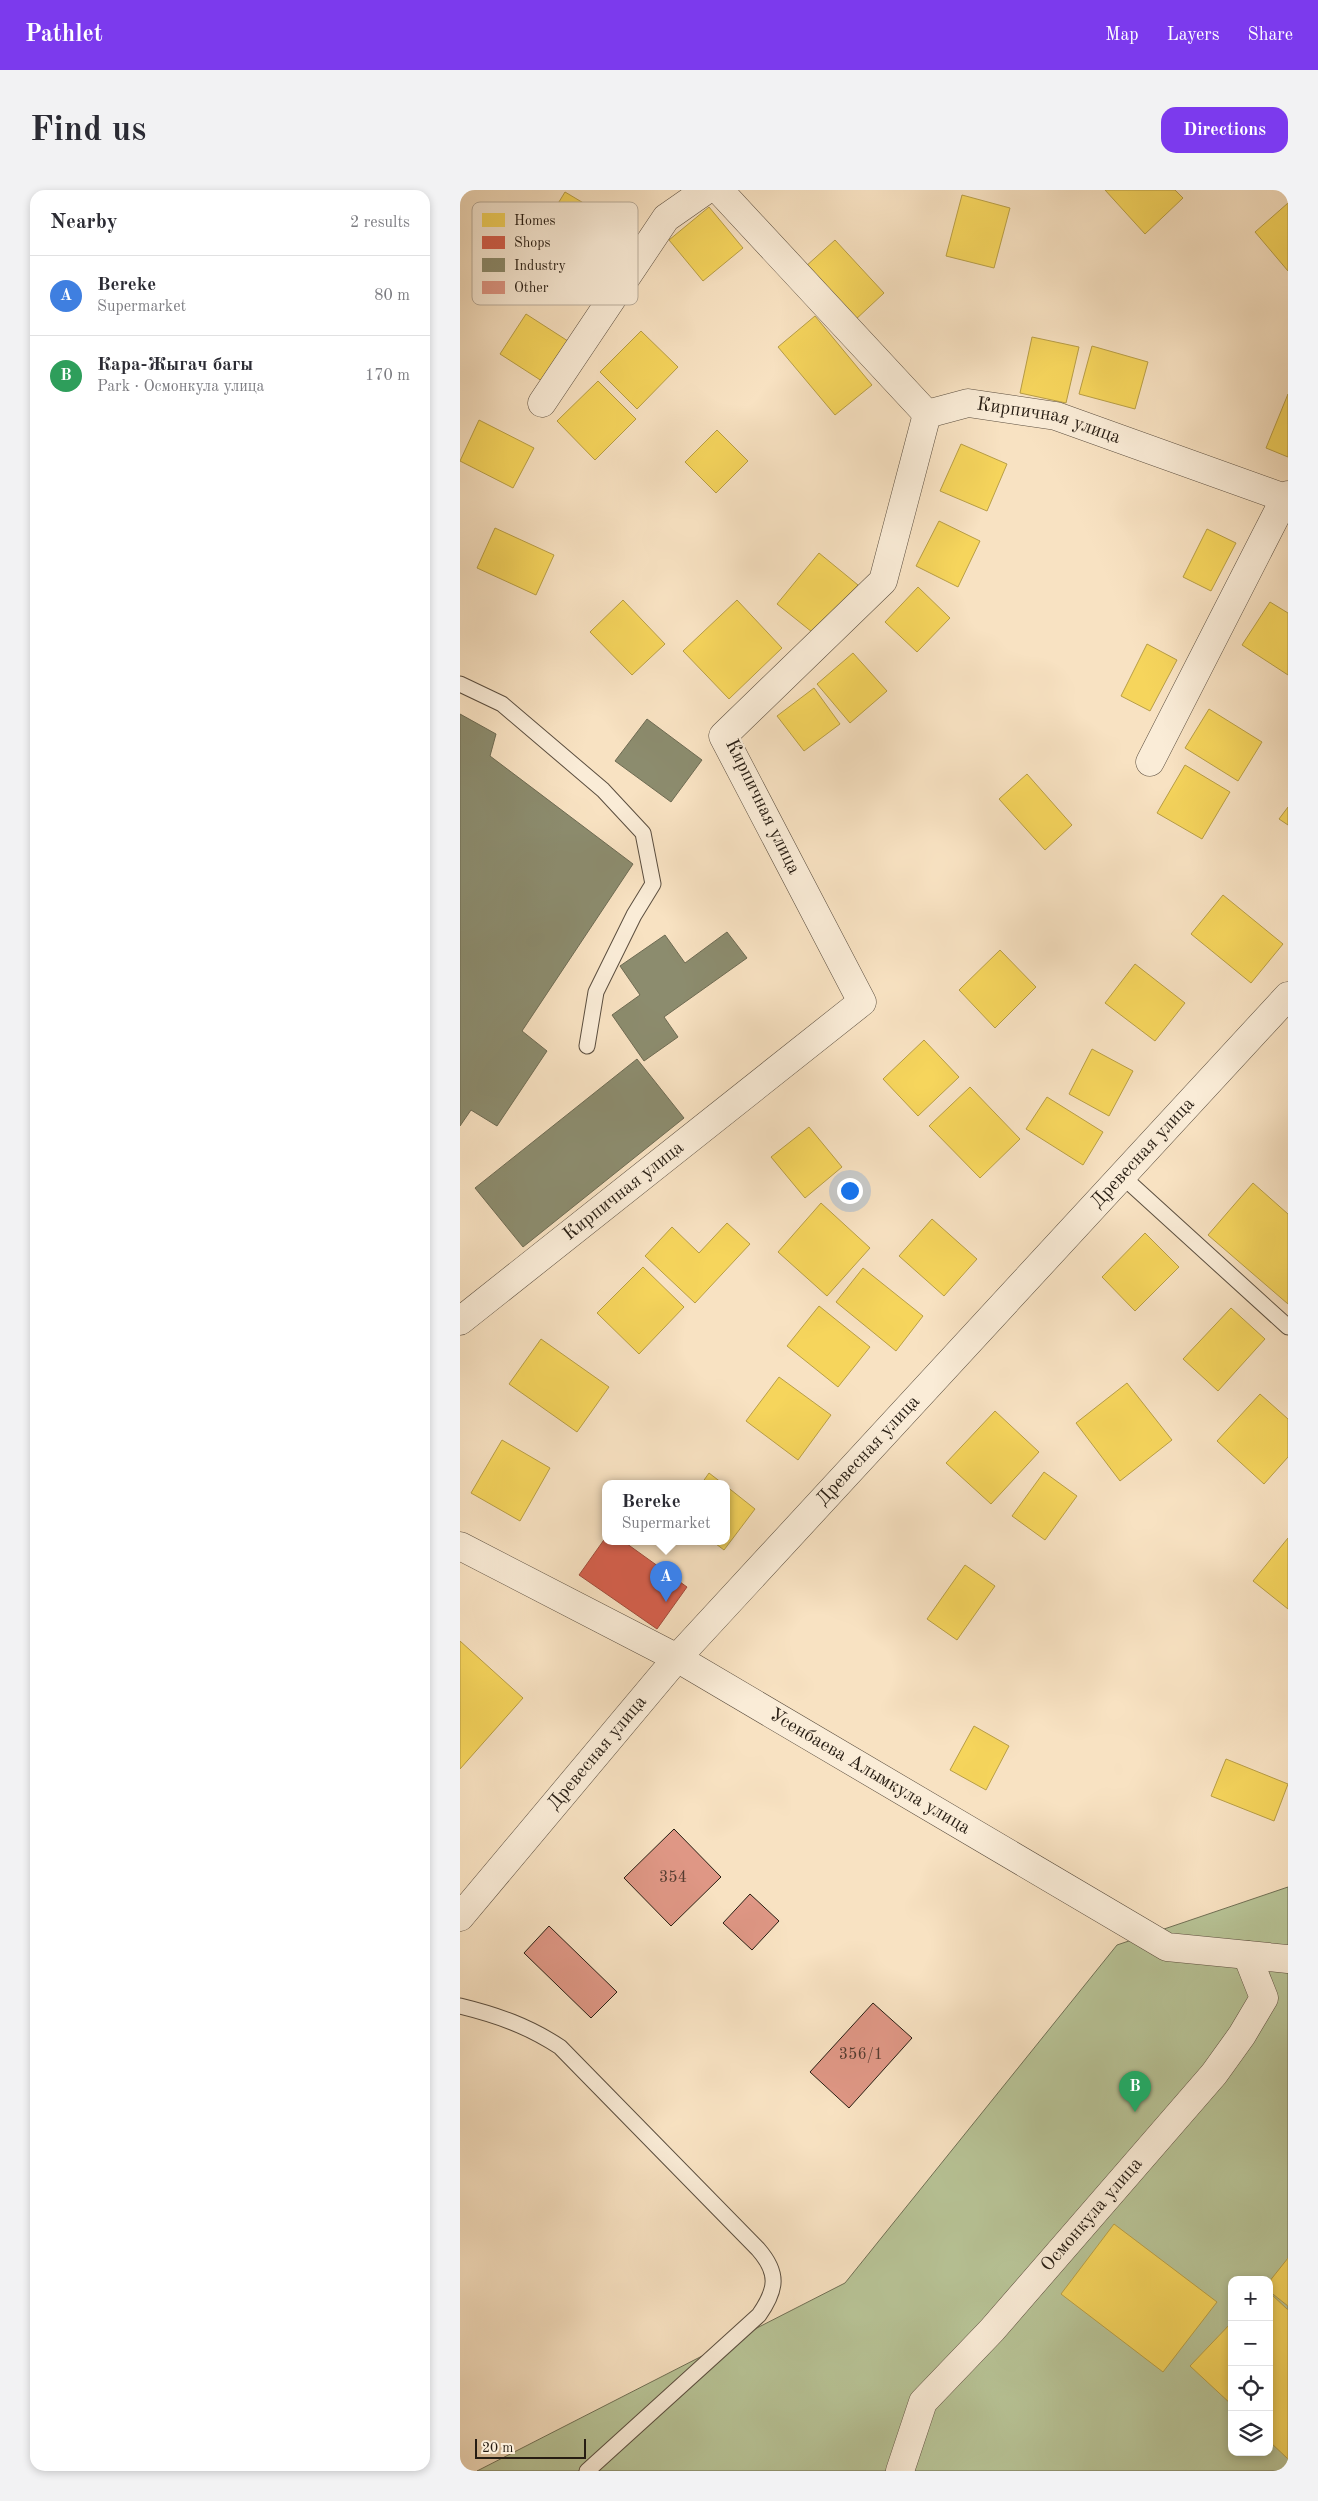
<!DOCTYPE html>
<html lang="en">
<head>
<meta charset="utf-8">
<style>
	:root { --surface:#fff; --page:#f2f2f3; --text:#2b2b33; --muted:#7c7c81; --line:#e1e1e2; --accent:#7c3aed }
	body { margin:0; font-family:"Old Standard TT",serif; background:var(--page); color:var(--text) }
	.controls { position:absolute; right:15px; bottom:15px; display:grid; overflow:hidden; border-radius:10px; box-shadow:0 2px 8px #0003 }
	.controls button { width:45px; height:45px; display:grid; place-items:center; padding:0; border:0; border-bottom:1px solid var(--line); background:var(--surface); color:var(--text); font:25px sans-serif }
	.scale { position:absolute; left:15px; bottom:12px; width:111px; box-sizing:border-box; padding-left:5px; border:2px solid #271d13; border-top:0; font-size:14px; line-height:18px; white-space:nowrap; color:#271d13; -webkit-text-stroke:4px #faecd7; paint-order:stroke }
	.you { position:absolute; left:389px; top:1000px; width:18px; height:18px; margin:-12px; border:4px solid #fff; border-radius:50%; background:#1a73e8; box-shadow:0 0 0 8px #1a73e833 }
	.badge { display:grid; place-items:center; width:32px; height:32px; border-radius:50%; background:var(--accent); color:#fff; font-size:16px; font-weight:700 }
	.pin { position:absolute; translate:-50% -41px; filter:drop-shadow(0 1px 2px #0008) }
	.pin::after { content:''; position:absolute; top:26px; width:18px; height:15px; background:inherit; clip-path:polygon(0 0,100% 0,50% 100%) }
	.popup { position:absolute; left:142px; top:1290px; width:128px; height:65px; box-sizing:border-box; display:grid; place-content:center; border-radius:10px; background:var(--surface); filter:drop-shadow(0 1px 4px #0005); font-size:16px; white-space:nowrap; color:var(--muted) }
	.popup b { font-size:19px; color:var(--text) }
	.popup::after { content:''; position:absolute; left:50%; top:100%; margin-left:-10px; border:10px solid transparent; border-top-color:var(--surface) }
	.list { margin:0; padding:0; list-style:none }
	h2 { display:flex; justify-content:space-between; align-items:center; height:65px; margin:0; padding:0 20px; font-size:21px }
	h2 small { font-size:16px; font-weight:400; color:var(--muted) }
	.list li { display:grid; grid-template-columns:32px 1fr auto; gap:15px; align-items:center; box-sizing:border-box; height:80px; padding:0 20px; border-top:1px solid var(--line) }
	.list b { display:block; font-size:19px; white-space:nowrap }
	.list p { margin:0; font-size:16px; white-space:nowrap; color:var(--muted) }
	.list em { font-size:16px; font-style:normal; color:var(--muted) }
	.icon { flex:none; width:28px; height:28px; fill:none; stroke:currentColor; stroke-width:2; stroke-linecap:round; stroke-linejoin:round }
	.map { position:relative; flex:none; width:828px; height:2281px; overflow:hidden; border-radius:15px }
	header { display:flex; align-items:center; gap:30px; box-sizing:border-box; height:70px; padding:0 25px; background:var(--accent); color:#fff }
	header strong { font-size:24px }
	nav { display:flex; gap:28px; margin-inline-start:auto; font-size:18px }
	.intro { display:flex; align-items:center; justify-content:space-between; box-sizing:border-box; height:120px; padding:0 30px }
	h1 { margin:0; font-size:35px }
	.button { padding:12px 22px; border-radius:15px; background:var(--accent); color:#fff; font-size:18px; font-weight:700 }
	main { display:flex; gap:30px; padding:0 30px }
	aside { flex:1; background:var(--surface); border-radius:15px; box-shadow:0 2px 8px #0003 }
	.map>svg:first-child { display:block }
	.green { fill:#b8c497; stroke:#707055; fill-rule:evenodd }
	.homes { fill:#f6d55c; stroke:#b89e46 }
	.shops { fill:#d6604d; stroke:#a24c3c }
	.industry { fill:#8c8c6e; stroke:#6e6b53 }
	.building { fill:#df9785; stroke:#271d13 }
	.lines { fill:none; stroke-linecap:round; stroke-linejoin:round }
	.service-casing { stroke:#5b4e3f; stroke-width:17 }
	.minor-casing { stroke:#5b4e3f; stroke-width:29 }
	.tertiary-casing { stroke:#5b4e3f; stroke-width:29 }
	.service { stroke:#faecd7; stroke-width:15 }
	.minor { stroke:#faecd7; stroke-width:28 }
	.tertiary { stroke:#faecd7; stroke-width:28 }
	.labels { text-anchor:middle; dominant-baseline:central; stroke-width:5; stroke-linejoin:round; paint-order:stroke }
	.number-label { font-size:16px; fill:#553c30 }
	.street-label { font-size:19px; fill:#271d13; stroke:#faecd7 }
	.key { fill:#faecd7; stroke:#bbae9c; stroke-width:1 }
	.key-label { font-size:14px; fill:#271d13 }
</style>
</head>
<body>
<header>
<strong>Pathlet</strong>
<nav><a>Map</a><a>Layers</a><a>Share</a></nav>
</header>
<div class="intro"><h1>Find us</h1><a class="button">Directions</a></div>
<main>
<aside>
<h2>Nearby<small>2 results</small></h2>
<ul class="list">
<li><span class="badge" style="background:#3f7fe0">A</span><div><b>Bereke</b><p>Supermarket</p></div><em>80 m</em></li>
<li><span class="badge" style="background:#2e9e5b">B</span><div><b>Кара-Жыгач багы</b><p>Park · Осмонкула улица</p></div><em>170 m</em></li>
</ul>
</aside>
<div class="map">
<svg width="828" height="2281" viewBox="0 0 828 2281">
	<rect width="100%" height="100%" fill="#f8e2c2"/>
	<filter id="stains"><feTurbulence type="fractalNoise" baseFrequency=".004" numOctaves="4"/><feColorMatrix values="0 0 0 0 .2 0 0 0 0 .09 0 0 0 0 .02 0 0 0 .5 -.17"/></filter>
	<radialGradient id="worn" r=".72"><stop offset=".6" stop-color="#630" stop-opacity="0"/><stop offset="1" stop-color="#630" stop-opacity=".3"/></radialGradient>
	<path class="green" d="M828,1697v584h-811l368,-188 272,-338zM772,2090h37v172h-37z"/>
	<g class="homes">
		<polygon points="645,0 715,0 723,8 685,44"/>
		<polygon points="105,2 152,30 127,72 80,43"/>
		<polygon points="502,5 550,18 534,78 486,66"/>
		<polygon points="828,13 828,81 795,42"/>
		<polygon points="249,17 283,58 243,91 209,50"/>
		<polygon points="375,50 424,103 394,131 345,77"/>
		<polygon points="66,124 111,153 85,193 40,164"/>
		<polygon points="355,126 412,195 375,225 318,157"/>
		<polygon points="181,141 218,177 177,219 140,182"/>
		<polygon points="572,147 619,157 606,213 560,203"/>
		<polygon points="632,156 688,172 675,219 619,204"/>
		<polygon points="138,191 176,229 135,270 97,231"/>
		<polygon points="828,204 828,267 806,258"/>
		<polygon points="19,230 74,258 53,298 0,271"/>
		<polygon points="257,240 288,271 256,303 225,272"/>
		<polygon points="501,254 547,274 527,321 480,301"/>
		<polygon points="479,331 520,351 498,397 456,376"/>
		<polygon points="35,338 94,365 76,405 17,378"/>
		<polygon points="747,339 776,353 751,401 723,387"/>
		<polygon points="359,363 398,395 357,446 317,414"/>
		<polygon points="458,397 490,428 457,462 425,432"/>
		<polygon points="163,410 205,454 172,485 130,442"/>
		<polygon points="277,410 322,458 269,509 223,461"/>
		<polygon points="810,412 828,423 828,485 782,455"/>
		<polygon points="687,454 717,470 690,521 661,506"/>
		<polygon points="393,463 427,501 390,533 357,494"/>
		<polygon points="354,498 380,534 344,561 317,526"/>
		<polygon points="749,519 802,552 778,591 725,558"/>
		<polygon points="725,575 770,602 742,649 697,623"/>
		<polygon points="567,584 612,635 585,660 539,609"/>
		<polygon points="828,617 828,635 819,629"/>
		<polygon points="763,705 823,754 791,793 731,744"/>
		<polygon points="540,760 576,797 535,838 499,800"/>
		<polygon points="675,774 725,813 695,851 645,813"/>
		<polygon points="464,850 499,887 458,926 423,889"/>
		<polygon points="632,859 673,881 649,926 609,904"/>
		<polygon points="510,897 560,949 520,988 469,936"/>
		<polygon points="587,907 643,942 623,975 566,939"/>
		<polygon points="349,937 382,977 345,1008 311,967"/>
		<polygon points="793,993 828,1024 828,1114 748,1045"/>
		<polygon points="361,1013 410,1058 367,1106 318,1062"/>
		<polygon points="472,1029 517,1069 484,1106 439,1066"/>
		<polygon points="267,1033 290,1054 235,1113 185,1066 212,1037 239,1063"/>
		<polygon points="685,1043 719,1077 675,1121 642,1087"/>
		<polygon points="183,1077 224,1117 179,1164 137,1123"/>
		<polygon points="403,1078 463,1126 436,1161 376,1112"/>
		<polygon points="359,1116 410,1157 378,1197 327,1156"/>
		<polygon points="771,1118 805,1149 758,1201 723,1169"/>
		<polygon points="81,1149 149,1197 117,1242 49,1194"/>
		<polygon points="319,1187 371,1225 338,1270 286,1231"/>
		<polygon points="667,1193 712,1250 660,1291 616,1233"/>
		<polygon points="800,1204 828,1229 828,1267 804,1294 757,1251"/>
		<polygon points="535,1221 579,1262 531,1314 486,1273"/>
		<polygon points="42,1250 90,1278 60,1331 11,1303"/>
		<polygon points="584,1282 617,1306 585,1350 552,1326"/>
		<polygon points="249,1283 262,1293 242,1293"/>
		<polygon points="266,1296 295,1319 264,1360 252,1351 266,1351"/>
		<polygon points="828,1348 828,1419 793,1391"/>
		<polygon points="505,1375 535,1396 497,1450 467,1429"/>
		<polygon points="0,1451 63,1508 0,1579"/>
		<polygon points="514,1536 549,1556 526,1600 490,1580"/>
		<polygon points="766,1569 828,1594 814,1631 751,1606"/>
		<polygon points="654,2034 757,2112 703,2182 601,2104"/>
		<polygon points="828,2068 828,2116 809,2101 809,2092"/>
		<polygon points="809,2102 828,2120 828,2269 809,2251"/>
		<polygon points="772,2132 772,2215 730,2176"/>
	</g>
	<polygon class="shops" points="146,1347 146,1351 163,1351 227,1397 197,1439 119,1385"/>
	<g class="industry">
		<polygon points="0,524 36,544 30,566 173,674 62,841 87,861 37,936 11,920 0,936"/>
		<polygon points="187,529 242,570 211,612 155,571"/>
		<polygon points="267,742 287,768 204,827 218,847 184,871 152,825 180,805 160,776 205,745 225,773"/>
		<polygon points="177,869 224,928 63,1057 15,998"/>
	</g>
	<g class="building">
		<polygon points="214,1639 261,1687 211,1736 164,1688"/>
		<polygon points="290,1704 319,1731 292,1760 263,1733"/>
		<polygon points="89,1736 157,1802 131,1828 64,1763"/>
		<polygon points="413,1813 452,1848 389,1918 350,1882"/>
	</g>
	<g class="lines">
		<defs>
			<g id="service">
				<polyline points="0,494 42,514 143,600 183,643 193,694 174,725 136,802 127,856"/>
				<polyline points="662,986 828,1137"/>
				<path d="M0,1816c37,9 68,20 100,41l198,202c21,24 19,40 1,66l-172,156"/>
			</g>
			<g id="minor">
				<polyline points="259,0 467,224"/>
				<polyline points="82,213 206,28 246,0"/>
				<polyline points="690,572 825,308"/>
				<path id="s1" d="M0,1131l402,-319 -139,-266 160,-155 44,-167 41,-11 88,13 229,82 3,-3"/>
				<path id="s2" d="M0,1356l217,112 490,289 121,12"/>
				<path id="s3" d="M440,2281l23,-69 69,-72 222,-256 28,-39 22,-37 -17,-43"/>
			</g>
			<g id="tertiary">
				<path id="s4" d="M0,1727l217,-259 611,-662"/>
			</g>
		</defs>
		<use href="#service" class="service-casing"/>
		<use href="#minor" class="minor-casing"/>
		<use href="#tertiary" class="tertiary-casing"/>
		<use href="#service" class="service"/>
		<use href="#minor" class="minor"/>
		<use href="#tertiary" class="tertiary"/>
	</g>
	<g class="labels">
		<g class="number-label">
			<text x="213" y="1688">354</text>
			<text x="401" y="1865">356/1</text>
		</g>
		<g class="street-label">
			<text stroke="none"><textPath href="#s1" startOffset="1334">Кирпичная улица</textPath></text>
			<text transform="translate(302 617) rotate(64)">Кирпичная улица</text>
			<text stroke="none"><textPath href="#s4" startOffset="1025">Древесная улица</textPath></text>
			<text stroke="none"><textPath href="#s1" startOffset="209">Кирпичная улица</textPath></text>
			<text stroke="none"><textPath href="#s4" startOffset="620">Древесная улица</textPath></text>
			<text stroke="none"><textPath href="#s4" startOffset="214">Древесная улица</textPath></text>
			<text stroke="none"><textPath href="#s2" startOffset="468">Усенбаева Алымкула улица</textPath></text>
			<text stroke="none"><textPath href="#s3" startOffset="325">Осмонкула улица</textPath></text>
		</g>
	</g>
	<rect x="12" y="12" width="166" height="103" rx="8" class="key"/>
	<rect x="22" y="23" width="23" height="14" fill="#f6d55c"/>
	<rect x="22" y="46" width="23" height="13" fill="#d6604d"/>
	<rect x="22" y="68" width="23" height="14" fill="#8c8c6e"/>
	<rect x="22" y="91" width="23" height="13" fill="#df9785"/>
	<g class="key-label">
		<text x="54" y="35">Homes</text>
		<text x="54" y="57">Shops</text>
		<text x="54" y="80">Industry</text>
		<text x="54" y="102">Other</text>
	</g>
	<rect width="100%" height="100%" filter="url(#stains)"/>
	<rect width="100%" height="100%" fill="url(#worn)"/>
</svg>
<div class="controls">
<button>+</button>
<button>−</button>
<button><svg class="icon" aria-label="locate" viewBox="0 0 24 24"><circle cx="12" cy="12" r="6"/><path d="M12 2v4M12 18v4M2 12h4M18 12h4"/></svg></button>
<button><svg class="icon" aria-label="layers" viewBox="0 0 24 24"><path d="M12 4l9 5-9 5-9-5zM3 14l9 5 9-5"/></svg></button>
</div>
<div class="scale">20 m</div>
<div class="you"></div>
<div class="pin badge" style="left:206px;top:1412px;background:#3f7fe0">A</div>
<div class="popup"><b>Bereke</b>Supermarket</div>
<div class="pin badge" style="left:675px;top:1922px;background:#2e9e5b">B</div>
</div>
</main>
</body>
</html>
